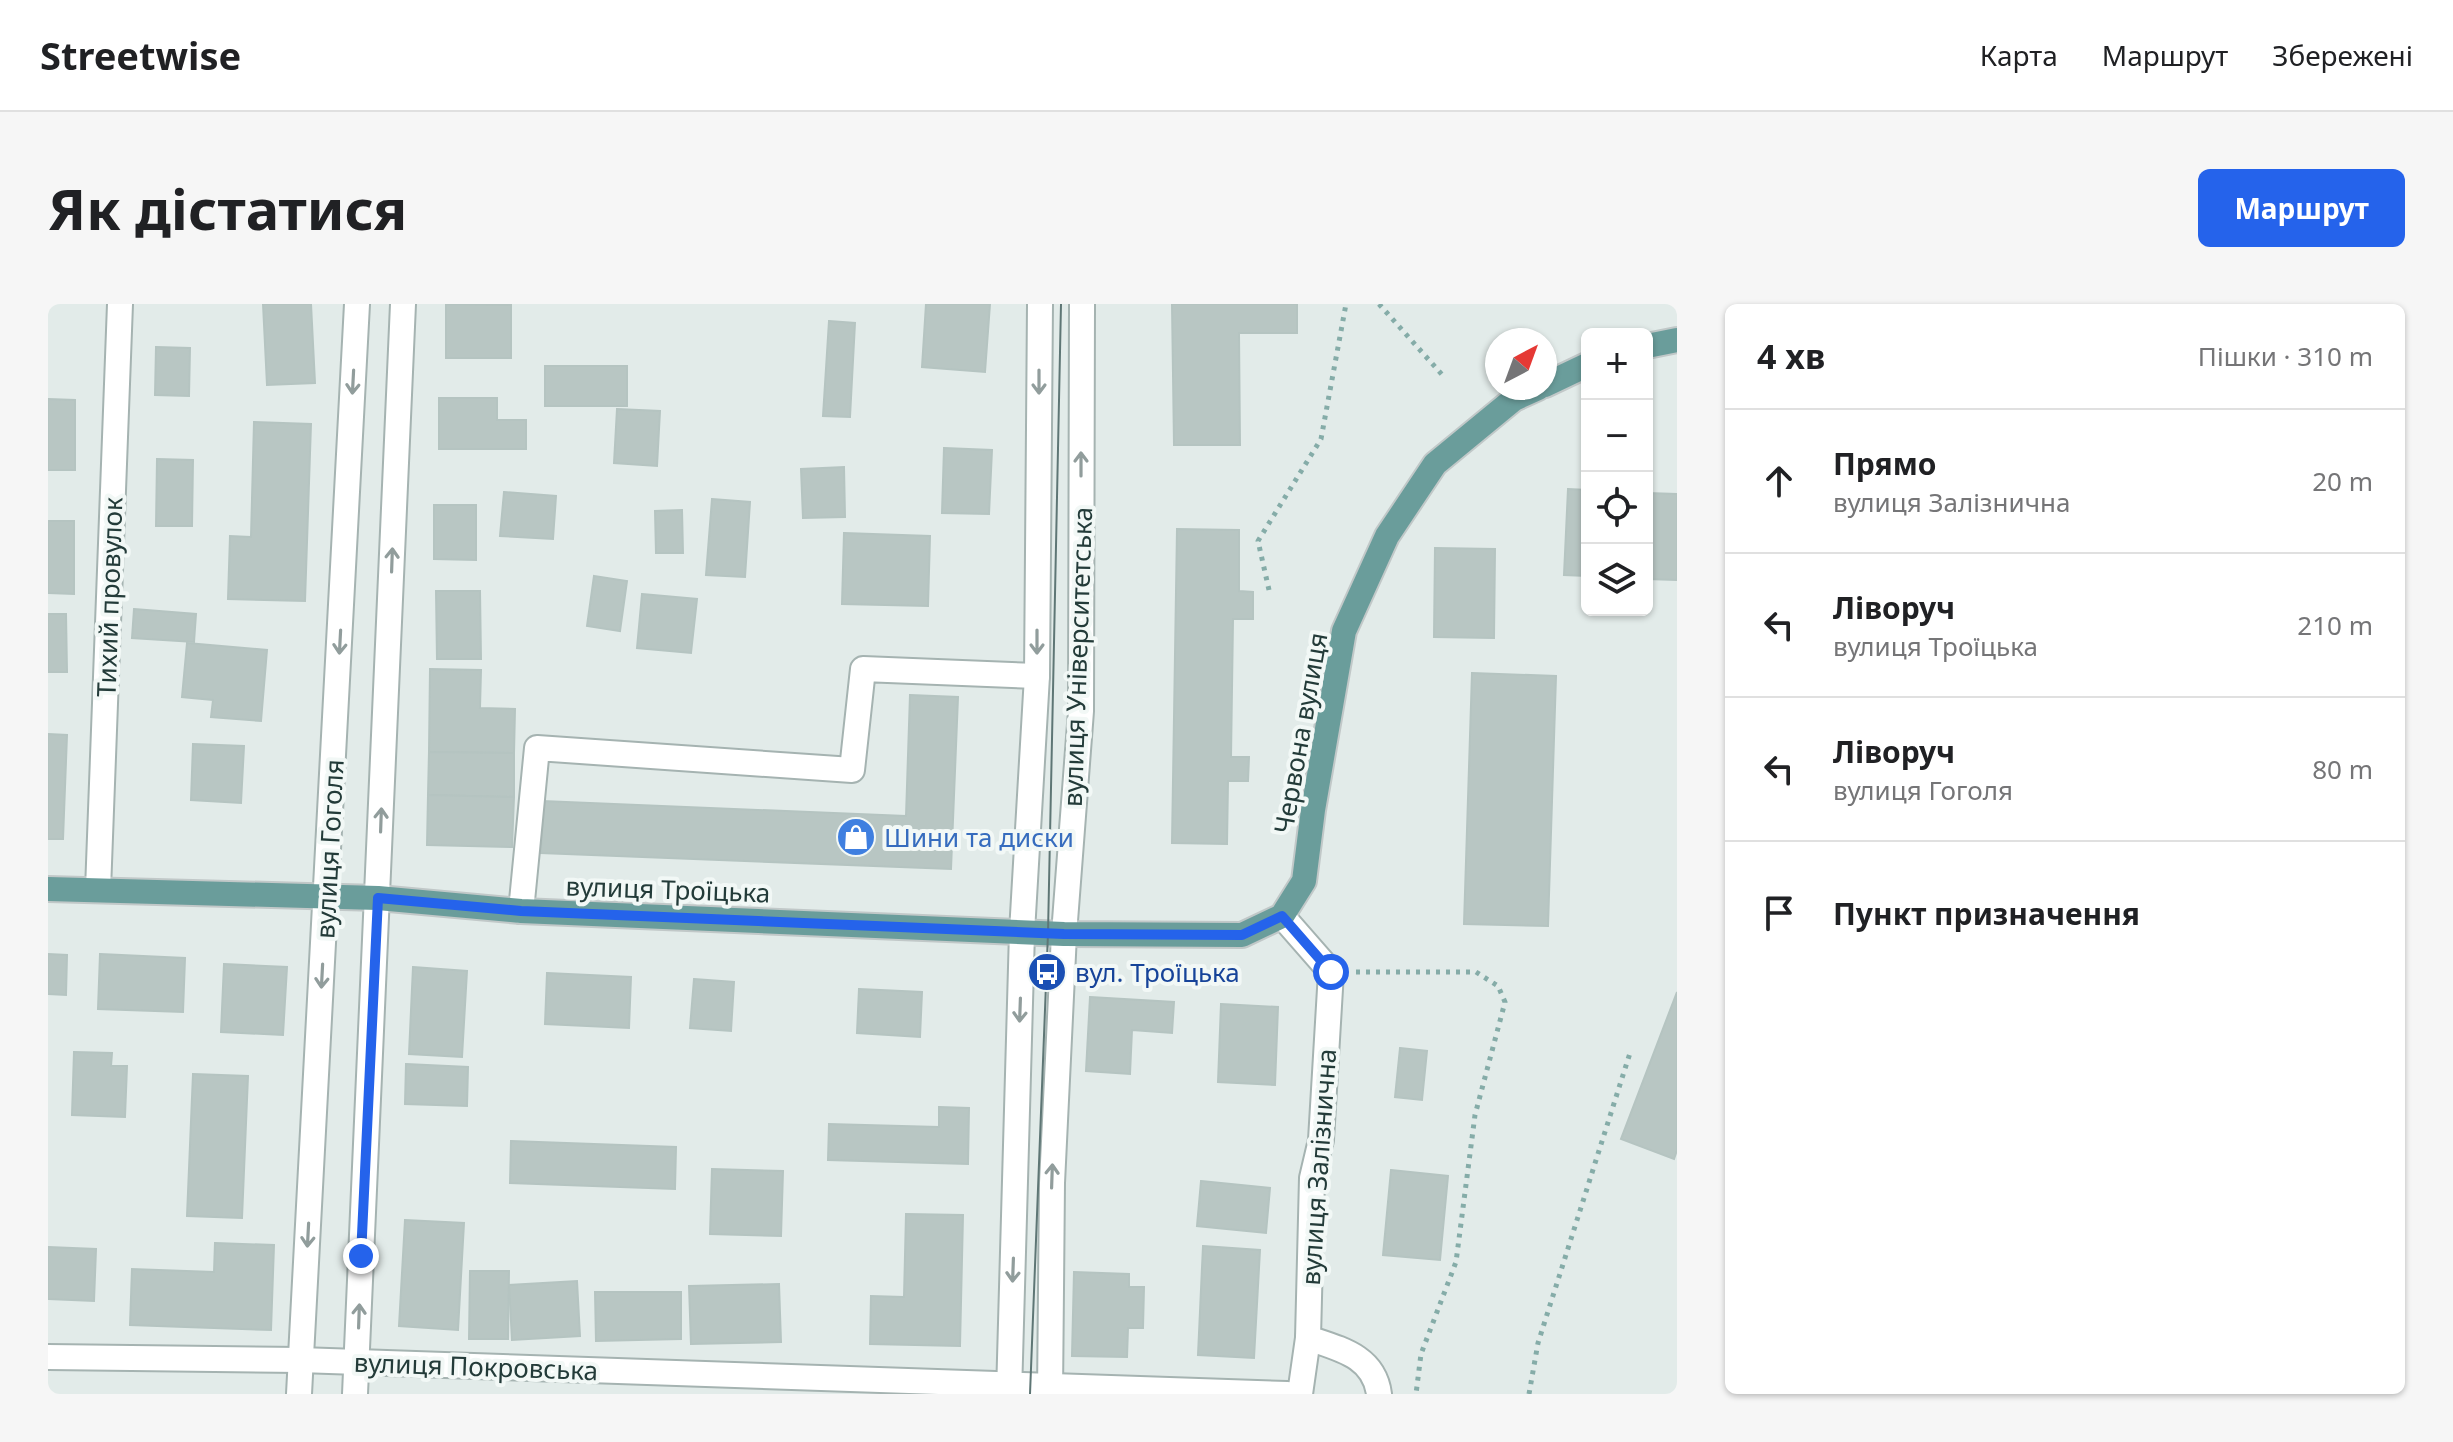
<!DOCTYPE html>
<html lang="uk">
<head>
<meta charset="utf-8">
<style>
	:root { --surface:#fff; --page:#f6f6f6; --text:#202124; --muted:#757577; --line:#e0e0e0; --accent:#2563eb }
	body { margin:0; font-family:"Noto Sans",sans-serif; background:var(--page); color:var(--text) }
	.controls { position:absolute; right:24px; top:24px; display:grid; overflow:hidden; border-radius:12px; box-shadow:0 2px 6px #0004 }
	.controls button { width:72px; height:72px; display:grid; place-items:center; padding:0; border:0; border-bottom:2px solid var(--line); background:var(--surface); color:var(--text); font:40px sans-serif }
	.compass { position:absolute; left:1437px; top:24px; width:72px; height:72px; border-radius:50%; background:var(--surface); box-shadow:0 2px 6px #0004; rotate:41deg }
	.stop { position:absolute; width:24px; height:24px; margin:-18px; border:6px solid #2563eb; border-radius:50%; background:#fff }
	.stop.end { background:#2563eb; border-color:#fff; box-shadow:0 2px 8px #0008 }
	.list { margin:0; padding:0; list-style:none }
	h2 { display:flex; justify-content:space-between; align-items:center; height:104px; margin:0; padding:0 32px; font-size:34px }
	h2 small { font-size:26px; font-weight:400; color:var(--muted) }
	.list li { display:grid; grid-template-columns:52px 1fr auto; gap:24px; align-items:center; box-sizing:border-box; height:144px; padding:0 32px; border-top:2px solid var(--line) }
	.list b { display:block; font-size:30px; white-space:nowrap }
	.list p { margin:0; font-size:26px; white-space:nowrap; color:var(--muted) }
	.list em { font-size:26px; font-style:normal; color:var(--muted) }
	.icon { flex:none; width:44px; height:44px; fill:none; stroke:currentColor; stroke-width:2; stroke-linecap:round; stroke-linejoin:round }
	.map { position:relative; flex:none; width:1629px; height:1090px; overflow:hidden; border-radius:12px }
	header { display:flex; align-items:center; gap:48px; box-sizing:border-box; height:112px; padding:0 40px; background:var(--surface); border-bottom:2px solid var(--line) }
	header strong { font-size:38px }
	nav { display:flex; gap:44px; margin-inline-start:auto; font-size:28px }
	.intro { display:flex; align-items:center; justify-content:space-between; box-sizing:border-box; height:192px; padding:0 48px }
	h1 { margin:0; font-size:56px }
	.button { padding:20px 36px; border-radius:12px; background:var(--accent); color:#fff; font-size:28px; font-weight:700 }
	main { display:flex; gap:48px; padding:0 48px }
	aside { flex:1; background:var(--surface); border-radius:12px; box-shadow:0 2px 6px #0004 }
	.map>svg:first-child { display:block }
	.building { fill:#b8c6c3; stroke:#b5c4c1; stroke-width:2 }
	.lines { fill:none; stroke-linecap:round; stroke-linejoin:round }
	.minor-casing { stroke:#a5b3b1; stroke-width:28 }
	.major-casing { stroke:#c1c8c8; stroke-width:28 }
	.path { stroke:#85aca8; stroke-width:5; stroke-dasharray:4 6; stroke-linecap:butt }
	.minor { stroke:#fff; stroke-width:24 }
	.major { stroke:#6a9d9b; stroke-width:24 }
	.tram { stroke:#5e7675; stroke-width:2 }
	.oneway { stroke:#919d9c }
	.route { stroke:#2563eb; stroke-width:10 }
	.labels { text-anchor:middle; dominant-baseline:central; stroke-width:8; stroke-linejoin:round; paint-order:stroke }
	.street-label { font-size:26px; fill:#233b39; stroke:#f2f8f6 }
	.shop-label { font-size:26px; fill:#366cbe; stroke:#f2f8f6; text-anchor:start }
	.transit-label { font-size:26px; fill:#164399; stroke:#f2f8f6; text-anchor:start }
</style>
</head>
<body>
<header>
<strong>Streetwise</strong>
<nav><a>Карта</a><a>Маршрут</a><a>Збережені</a></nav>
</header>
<div class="intro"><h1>Як дістатися</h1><a class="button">Маршрут</a></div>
<main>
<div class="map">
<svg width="1629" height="1090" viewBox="0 0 1629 1090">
	<rect width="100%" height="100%" fill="#e2ebe9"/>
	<g class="building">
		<polygon points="215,0 263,0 267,79 219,81"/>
		<polygon points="398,0 463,1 463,54 398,54"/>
		<polygon points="878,0 942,0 937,68 874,63"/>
		<polygon points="1124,0 1249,0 1249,29 1191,29 1192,141 1126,141"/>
		<polygon points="781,17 807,19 802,113 775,112"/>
		<polygon points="108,43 142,44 141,92 107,91"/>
		<rect x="497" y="62" width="82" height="40"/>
		<polygon points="391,94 449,94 449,116 478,116 478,145 391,145"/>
		<polygon points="0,95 27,96 27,166 0,166"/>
		<polygon points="569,105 612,107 609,162 566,159"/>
		<polygon points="206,118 263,120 257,297 180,295 182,232 203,233"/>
		<polygon points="896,144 944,146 941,210 894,209"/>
		<polygon points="109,155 145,156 144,222 108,222"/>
		<polygon points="796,163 797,213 755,214 753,165"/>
		<polygon points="1520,185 1539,186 1539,272 1516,271"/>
		<polygon points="456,188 508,192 505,235 452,232"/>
		<polygon points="1599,189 1629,190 1629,276 1599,275"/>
		<polygon points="664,195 702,198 697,273 658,271"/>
		<polygon points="386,201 428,201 428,256 386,255"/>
		<polygon points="634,206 635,249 608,249 607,207"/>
		<polygon points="0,217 26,217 26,290 0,289"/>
		<polygon points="1129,225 1191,226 1191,287 1205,288 1205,315 1185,315 1183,453 1201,453 1200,477 1180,477 1179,540 1124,539"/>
		<polygon points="796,229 882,232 880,302 794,300"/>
		<polygon points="1387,244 1447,245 1446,334 1386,333"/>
		<polygon points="546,272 579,277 572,327 539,322"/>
		<polygon points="388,287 432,287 433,355 389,355"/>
		<polygon points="594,290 649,295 643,349 589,344"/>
		<polygon points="86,305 148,310 146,338 84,334"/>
		<polygon points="0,310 18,310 19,368 0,368"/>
		<polygon points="139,339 219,346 213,417 163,413 165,396 134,393"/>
		<polygon points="382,365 433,366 432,404 467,405 466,449 381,448"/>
		<polygon points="1424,369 1508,372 1500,622 1416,620"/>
		<polygon points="862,391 910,393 903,565 493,549 495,497 858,512"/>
		<polygon points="0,430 19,431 15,535 0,535"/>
		<polygon points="145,440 196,442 193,499 143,496"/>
		<polygon points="381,448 466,449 466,493 380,491"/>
		<polygon points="380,491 466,493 464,543 379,541"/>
		<polygon points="0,650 19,651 18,691 0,690"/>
		<polygon points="52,650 137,654 135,708 50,705"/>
		<polygon points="176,660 239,663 235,731 173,728"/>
		<polygon points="365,663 419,667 414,753 361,750"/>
		<polygon points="499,669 583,673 581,724 497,720"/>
		<polygon points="646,675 686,678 683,727 642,724"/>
		<polygon points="811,685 874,688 872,733 809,729"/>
		<polygon points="1629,688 1629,846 1626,855 1573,835"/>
		<polygon points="1042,693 1126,698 1124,729 1084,726 1082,770 1038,767"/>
		<polygon points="1173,700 1230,703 1227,781 1170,778"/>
		<polygon points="1352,744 1379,747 1374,796 1347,793"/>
		<polygon points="26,748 64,749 63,762 79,762 77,813 24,811"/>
		<polygon points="358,760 420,763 419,802 357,800"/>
		<polygon points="145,770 200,772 194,914 139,912"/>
		<polygon points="891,803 921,804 920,860 780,856 781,820 891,823"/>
		<polygon points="463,837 628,843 627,885 462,879"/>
		<polygon points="664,865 735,867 733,932 662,930"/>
		<polygon points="1343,866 1400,872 1392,956 1335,951"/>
		<polygon points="1153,877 1222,884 1218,929 1149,922"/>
		<polygon points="858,910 915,911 912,1042 822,1040 823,992 856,993"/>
		<polygon points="357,916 416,919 410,1026 351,1022"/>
		<polygon points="167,939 226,941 223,1026 82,1021 84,965 166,968"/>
		<polygon points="1155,942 1212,946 1206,1054 1150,1051"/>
		<polygon points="0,943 48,945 46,997 0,995"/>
		<polygon points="422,967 461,967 460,1035 421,1035"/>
		<polygon points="1026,968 1081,970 1081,983 1096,983 1095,1024 1080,1024 1079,1053 1024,1052"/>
		<polygon points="529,977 532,1032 464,1036 461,981"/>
		<polygon points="731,980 733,1038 643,1040 641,982"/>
		<polygon points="547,988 633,988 633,1035 548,1037"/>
	</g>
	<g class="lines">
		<defs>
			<g id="minor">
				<polyline points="50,586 72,0"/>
				<polyline points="473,607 489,444 804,466 815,365 989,372"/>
				<path d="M1234,612l49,56 -10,168 -9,38 -4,160c32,11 66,18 71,56"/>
				<polyline points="0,1053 252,1056 1239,1090"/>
				<polyline points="251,1090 309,0"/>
				<polyline points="307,1090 355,0"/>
				<polyline points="961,1090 974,628 989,372 992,0"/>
				<polyline points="1002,1090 1004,879 1016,630 1033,407 1034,0"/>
				<polyline points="1252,1090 1260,1034"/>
			</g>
			<g id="major">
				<polyline points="1599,42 1629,36"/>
				<polyline points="1497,81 1539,61"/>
				<polyline points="0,585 330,594 473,607 1016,630 1194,631 1234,612 1256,577 1265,506 1296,327 1339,232 1387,160 1466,95 1490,84"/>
			</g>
		</defs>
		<use href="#minor" class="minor-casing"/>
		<use href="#major" class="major-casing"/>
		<g class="path">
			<polyline points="1331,0 1397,74"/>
			<polyline points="1221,286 1210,237 1273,135 1298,0"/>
			<polyline points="1308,668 1428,668 1450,682 1457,698 1427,811 1408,958 1373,1050 1368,1090"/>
			<polyline points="1481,1090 1490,1039 1582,749"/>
		</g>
		<use href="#minor" class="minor"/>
		<use href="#major" class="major"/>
		<polyline class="tram" points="982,1090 1000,629 1013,0"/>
	</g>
	<defs><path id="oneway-shaft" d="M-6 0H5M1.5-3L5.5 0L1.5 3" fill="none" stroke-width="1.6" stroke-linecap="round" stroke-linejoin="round" transform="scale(2)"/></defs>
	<g class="oneway">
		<use href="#oneway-shaft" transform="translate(305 78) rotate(93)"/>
		<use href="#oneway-shaft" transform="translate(991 78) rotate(90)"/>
		<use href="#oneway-shaft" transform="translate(1033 160) rotate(-90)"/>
		<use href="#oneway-shaft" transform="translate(344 256) rotate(-88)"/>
		<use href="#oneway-shaft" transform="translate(292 338) rotate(93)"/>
		<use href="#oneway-shaft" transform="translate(989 338) rotate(90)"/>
		<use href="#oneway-shaft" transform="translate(333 516) rotate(-88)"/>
		<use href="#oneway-shaft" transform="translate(274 672) rotate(93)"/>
		<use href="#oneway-shaft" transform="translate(972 706) rotate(92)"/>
		<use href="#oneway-shaft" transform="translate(1004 872) rotate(-88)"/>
		<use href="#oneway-shaft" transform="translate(260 931) rotate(93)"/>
		<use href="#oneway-shaft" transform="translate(965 966) rotate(92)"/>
		<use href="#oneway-shaft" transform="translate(311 1012) rotate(-88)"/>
	</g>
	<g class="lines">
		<polyline class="route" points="313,952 330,594 473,607 1016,630 1194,631 1234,612 1283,668"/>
	</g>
	<defs>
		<symbol id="shop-disc" viewBox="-11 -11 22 22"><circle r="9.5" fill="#3f7fe0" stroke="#f2f8f6"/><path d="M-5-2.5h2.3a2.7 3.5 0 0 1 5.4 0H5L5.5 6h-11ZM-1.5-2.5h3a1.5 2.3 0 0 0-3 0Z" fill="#fff"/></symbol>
		<symbol id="bus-disc" viewBox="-11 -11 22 22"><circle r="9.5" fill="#1a4fb4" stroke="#f2f8f6"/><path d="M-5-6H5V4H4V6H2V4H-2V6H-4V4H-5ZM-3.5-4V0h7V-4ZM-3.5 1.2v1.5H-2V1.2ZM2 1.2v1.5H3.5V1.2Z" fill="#fff"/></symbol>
	</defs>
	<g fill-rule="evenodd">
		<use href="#shop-disc" x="786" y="511" width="44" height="44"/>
		<use href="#bus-disc" x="977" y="646" width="44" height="44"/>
	</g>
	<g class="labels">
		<g class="street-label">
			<text transform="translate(61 293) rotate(-88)">Тихий провулок</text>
			<text transform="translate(1029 353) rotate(-88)">вулиця Університетська</text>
			<text transform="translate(1252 429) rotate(-80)">Червона вулиця</text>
			<text transform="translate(281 545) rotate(-87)">вулиця Гоголя</text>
			<text transform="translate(620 585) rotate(2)">вулиця Троїцька</text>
			<text transform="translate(1270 863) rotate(-86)">вулиця Залізнична</text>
			<text transform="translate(428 1062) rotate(2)">вулиця Покровська</text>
		</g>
		<g class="shop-label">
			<text x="836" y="533">Шини та диски</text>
		</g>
		<g class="transit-label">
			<text x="1027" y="668">вул. Троїцька</text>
		</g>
	</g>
</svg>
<div class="controls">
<button>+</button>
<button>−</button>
<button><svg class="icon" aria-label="locate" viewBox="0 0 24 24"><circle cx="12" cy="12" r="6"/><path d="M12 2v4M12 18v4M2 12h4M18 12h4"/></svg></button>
<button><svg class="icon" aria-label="layers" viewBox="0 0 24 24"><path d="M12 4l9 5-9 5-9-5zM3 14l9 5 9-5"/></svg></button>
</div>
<svg class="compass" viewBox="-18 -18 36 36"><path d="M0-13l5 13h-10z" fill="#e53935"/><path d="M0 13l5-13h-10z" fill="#757577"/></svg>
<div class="stop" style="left:1283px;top:668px"></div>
<div class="stop end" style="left:313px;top:952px"></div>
</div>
<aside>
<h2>4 хв<small>Пішки · 310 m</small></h2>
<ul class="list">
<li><svg class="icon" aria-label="ahead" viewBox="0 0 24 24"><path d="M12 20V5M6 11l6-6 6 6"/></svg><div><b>Прямо</b><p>вулиця Залізнична</p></div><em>20 m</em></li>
<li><svg class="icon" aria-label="left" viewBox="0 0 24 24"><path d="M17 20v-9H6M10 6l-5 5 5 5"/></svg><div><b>Ліворуч</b><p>вулиця Троїцька</p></div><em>210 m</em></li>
<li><svg class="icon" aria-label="left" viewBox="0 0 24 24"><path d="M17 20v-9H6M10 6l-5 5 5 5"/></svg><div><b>Ліворуч</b><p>вулиця Гоголя</p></div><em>80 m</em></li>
<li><svg class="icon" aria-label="arrive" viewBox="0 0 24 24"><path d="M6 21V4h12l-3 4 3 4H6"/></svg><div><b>Пункт призначення</b></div></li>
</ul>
</aside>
</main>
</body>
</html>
